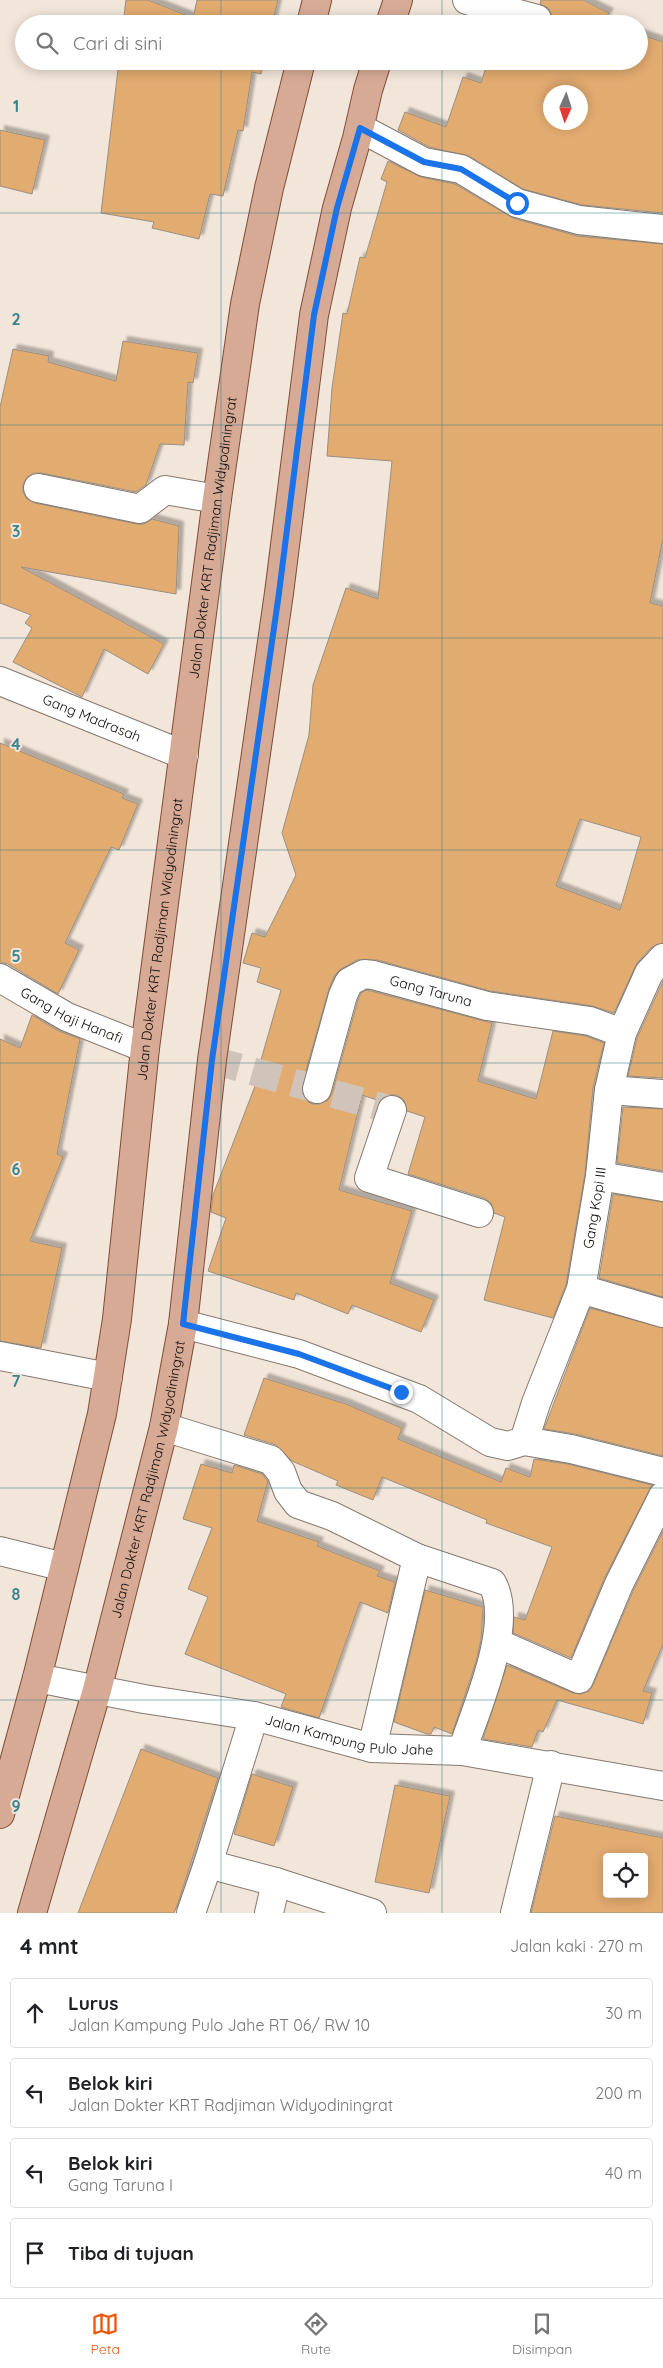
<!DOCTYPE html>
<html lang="id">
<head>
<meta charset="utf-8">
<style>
	:root { --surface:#fff; --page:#f2f2f2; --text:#202124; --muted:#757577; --line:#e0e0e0; --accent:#ea580c }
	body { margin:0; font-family:Quicksand,sans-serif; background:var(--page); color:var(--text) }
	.controls { position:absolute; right:15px; bottom:15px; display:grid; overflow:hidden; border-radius:5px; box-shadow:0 2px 12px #0003 }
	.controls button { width:45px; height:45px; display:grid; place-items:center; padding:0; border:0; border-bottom:1px solid var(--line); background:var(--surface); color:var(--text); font:25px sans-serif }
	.compass { position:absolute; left:543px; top:85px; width:45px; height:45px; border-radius:50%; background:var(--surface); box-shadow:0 2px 12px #0003; rotate:183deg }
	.stop { position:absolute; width:15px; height:15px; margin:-11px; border:4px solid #1a73e8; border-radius:50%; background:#fff }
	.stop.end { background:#1a73e8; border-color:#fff; box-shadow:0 1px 5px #0008 }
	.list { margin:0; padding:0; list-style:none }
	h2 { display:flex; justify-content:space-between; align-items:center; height:65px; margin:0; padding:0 20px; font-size:21px }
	h2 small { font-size:16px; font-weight:400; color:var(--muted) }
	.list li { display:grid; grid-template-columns:32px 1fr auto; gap:15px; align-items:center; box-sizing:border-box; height:70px; margin:0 10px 10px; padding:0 10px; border:1px solid var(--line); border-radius:5px }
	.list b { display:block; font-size:19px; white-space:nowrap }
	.list p { margin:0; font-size:16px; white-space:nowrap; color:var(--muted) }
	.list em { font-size:16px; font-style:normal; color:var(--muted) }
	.icon { flex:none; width:28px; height:28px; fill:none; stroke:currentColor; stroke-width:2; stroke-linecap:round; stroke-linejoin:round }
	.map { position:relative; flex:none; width:663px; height:1913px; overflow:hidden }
	.search { position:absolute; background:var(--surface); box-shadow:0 2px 12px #0003; left:15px; right:15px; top:15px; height:55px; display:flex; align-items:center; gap:12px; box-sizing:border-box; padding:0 18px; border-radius:28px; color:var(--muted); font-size:19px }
	.sheet { height:385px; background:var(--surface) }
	nav { display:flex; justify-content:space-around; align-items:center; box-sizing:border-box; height:70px; border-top:1px solid var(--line); background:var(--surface); font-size:14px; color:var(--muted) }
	nav a { display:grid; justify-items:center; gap:2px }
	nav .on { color:var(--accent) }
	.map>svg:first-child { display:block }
	.building { fill:#e2ab6f; stroke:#9a8f83; fill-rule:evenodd; filter:url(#shadow) }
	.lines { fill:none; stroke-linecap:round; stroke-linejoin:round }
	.street-tunnel { stroke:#d0c4ba; stroke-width:28; stroke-dasharray:28 14; stroke-linecap:butt }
	.street-casing { stroke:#84796e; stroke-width:30 }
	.primary-casing { stroke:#7f4d36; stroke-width:30 }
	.street { stroke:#fff; stroke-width:28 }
	.primary { stroke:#d7aa96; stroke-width:28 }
	.route { stroke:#1a73e8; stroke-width:6 }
	.grid { fill:none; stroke:#3b828b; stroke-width:1; stroke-opacity:0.55 }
	.labels { text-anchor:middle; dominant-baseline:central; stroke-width:4; stroke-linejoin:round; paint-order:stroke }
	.street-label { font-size:14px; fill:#0e0a07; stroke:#f2e5d9 }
	.grid-label { font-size:16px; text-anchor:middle; font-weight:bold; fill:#3b828b; stroke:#f2e5d9; stroke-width:4; stroke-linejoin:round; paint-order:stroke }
</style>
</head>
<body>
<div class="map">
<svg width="663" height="1913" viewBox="0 0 663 1913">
	<defs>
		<filter id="shadow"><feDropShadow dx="4.5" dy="-4.5" stdDeviation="1" flood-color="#0004"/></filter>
	</defs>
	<rect width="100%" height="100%" fill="#f2e5d9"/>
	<g class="building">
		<polygon points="126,0 148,0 193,18 197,0 278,0 272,24 123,24"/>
		<polygon points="541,0 583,0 609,13 604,21 611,24 552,24 552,15 548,8 540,4"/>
		<path d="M639,34l24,8v171l-81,-8 -59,-16 -54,-33 -40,-9 -31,-17 7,-18 41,15 17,-50 18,6 7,-22h151zM550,92h30v30h-30z"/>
		<polygon points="119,61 264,61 261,74 252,72 243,131 238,130 223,196 210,194 199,239 152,228 154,222 101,213"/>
		<polygon points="0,130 45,140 32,194 0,186"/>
		<path d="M388,161l33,16 34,7 58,34 64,18 86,8v294l-13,65 13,3v337l-11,4 -15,16 -23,50 -22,-7 -102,-15 -113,-31h-20l-16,9 -6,6 -6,14 -27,96v8l4,7 6,4h8l8,-4 4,-7 26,-93 3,-7 6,-3 125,33 -14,58 58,18 17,-68 33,5 18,7 -11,45 -8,86 -19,111 -13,33 -69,-18 21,-83 -11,-4 -3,-10 -7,-5 -76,-24 17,-57 -18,-6 -3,-11 -7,-5h-9l-8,6 -18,-6 -23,95 73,21 -22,72 44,17 -13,32 -69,-27 -4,9 -52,-21 -2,7 -86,-29 18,-53 -15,-6 2,-17 49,-127 -3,-1 22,-77 -24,-8 4,-14 -18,-5 9,-30 13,4 31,-62 -14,-42 27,-98 4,-50 33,-97 32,11 14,-138 -65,-5 5,-68 11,-75 4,1 13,-57 5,1 22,-76 -6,-3zM580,819l61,18 -21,73 -64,-24z"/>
		<polygon points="123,341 198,353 193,383 188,382 184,445 160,444 146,485 136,492 41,473 34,473 27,477 23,485 23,492 27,499 35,503 137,524 144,524 152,519 179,526 176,594 21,567 164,644 148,674 104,649 82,697 13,662 32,628 25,623 31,615 0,603 0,407 13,349 49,356 48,362 116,381"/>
		<polygon points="0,743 124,794 122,798 138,804 119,850 111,847 65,943 79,950 58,994 8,964 0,962"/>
		<polygon points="663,981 663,1078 628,1076 637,1038"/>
		<polygon points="32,1015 59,1031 80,1039 57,1154 63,1157 30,1241 62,1248 41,1348 0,1341 0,1039 20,1048"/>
		<polygon points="623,1107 663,1109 663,1171 617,1163"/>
		<polygon points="613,1194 663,1202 663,1297 599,1278"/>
		<polygon points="590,1308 663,1328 663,1456 575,1434 544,1429"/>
		<polygon points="264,1378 346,1404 402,1428 398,1439 501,1482 506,1468 530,1477 534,1459 568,1464 652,1485 605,1577 571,1658 513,1633 514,1617 525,1620 552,1547 486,1523 487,1520 382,1477 373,1500 336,1485 338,1481 292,1461 276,1445 244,1435"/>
		<polygon points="201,1464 232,1473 234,1465 262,1474 268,1481 257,1521 319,1542 317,1546 380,1571 377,1576 395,1582 388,1613 360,1602 319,1718 281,1707 286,1694 185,1654 208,1597 188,1589 212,1528 183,1519"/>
		<polygon points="663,1531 663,1644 643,1691 652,1693 643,1724 557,1700 543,1732 538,1730 532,1747 483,1739 507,1665 573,1693 581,1694 589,1691 593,1685 633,1591"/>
		<polygon points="425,1590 483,1607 481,1640 476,1662 452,1734 434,1727 431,1734 427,1734 394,1722"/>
		<polygon points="141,1749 218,1778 178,1903 174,1913 78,1913"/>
		<polygon points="252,1774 293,1787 274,1846 234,1834"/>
		<polygon points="395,1785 450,1796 429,1893 375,1882"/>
		<path d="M555,1816l108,22v75h-132zM607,1857h37v37h-37z"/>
	</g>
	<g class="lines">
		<polyline class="street-tunnel" points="212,1060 392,1110"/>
		<defs>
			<g id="street">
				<polyline points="467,0 537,19"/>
				<polyline points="360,128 424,162 461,169 517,203 579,220 663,229"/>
				<polyline points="38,488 140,509 165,490 217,499"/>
				<path id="s1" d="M0,681l184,74"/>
				<path id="s2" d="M0,978l67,39 78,31"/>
				<path id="s3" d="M317,1089l26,-94 6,-13 15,-8 9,1 114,31 103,15 32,12"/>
				<polyline points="609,1090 663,1094"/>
				<polyline points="392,1110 369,1178 479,1213"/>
				<polyline points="600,1176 663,1187"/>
				<polyline points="581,1289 663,1313"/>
				<path id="s4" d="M183,1324l116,30 120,45 71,43 18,4 16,-5 12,-38 45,-114 19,-113 9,-86 13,-57 27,-60 14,-15"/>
				<polyline points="0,1356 108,1377"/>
				<path d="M164,1427l107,33 10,12 7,19 10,13 34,12 85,42 75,25c23,40 -16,126 -30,168"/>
				<polyline points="524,1441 571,1449 663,1472"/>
				<polyline points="0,1551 64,1567"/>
				<polyline points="497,1643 579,1679 619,1584 663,1496"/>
				<path id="s5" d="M37,1678l107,21 110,17 118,32 90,3 201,35"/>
				<polyline points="254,1716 208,1864 276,1882"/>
				<polyline points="372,1748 417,1558"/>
				<polyline points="191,1913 208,1864"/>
				<polyline points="269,1913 276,1882 372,1913"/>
				<polyline points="515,1913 551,1765"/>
			</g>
			<g id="primary">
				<polyline points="311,24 317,0"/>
				<polyline points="390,24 398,0"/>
				<path id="s6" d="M0,1814l37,-136 65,-264 15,-95 28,-271 72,-549 28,-195 24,-116 32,-127"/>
				<path id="s7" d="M32,1913l65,-223 67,-263 19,-103 29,-264 67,-467 35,-278 23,-107 20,-70 11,-48 9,-29"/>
			</g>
		</defs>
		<use href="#street" class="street-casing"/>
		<use href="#primary" class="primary-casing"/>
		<use href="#street" class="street"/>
		<use href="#primary" class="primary"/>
	</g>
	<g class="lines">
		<polyline class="route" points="401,1392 299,1354 183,1324 212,1060 279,593 314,315 337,208 360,128 424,162 461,169 517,203"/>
	</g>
	<path class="grid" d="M221,0v24M442,0v24M221,61v1852M442,61v1852M0,213h663M0,425h663M0,638h663M0,850h663M0,1063h663M0,1275h663M0,1488h663M0,1700h663"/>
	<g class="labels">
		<g class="street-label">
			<text stroke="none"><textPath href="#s6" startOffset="1296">Jalan Dokter KRT Radjiman Widyodiningrat</textPath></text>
			<text stroke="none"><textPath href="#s1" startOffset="99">Gang Madrasah</textPath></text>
			<text stroke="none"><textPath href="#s6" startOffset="891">Jalan Dokter KRT Radjiman Widyodiningrat</textPath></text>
			<text stroke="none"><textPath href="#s3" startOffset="198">Gang Taruna</textPath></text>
			<text stroke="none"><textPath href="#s2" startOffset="81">Gang Haji Hanafi</textPath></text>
			<text stroke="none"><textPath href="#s4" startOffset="611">Gang Kopi III</textPath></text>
			<text stroke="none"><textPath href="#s7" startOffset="449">Jalan Dokter KRT Radjiman Widyodiningrat</textPath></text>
			<text stroke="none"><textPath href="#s5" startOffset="318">Jalan Kampung Pulo Jahe</textPath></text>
		</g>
	</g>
	<g class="grid-label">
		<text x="16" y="112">1</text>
		<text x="16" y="325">2</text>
		<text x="16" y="537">3</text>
		<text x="16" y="750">4</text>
		<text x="16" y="962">5</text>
		<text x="16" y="1175">6</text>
		<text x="16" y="1387">7</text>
		<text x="16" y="1600">8</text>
		<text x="16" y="1812">9</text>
	</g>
</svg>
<div class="controls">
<button><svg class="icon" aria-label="locate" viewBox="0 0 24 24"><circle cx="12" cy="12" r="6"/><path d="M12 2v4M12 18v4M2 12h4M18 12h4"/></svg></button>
</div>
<svg class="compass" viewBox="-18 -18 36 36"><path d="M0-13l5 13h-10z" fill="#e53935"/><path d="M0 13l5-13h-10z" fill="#757577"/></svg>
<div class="stop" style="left:517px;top:203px"></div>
<div class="stop end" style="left:401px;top:1392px"></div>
<div class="search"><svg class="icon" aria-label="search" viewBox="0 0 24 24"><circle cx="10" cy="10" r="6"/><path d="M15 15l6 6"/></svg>Cari di sini</div>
</div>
<section class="sheet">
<h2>4 mnt<small>Jalan kaki · 270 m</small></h2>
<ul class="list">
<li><svg class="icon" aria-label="ahead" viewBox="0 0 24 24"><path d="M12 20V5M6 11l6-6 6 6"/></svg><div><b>Lurus</b><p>Jalan Kampung Pulo Jahe RT 06/ RW 10</p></div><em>30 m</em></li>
<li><svg class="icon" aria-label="left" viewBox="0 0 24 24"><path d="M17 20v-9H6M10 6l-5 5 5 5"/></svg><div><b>Belok kiri</b><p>Jalan Dokter KRT Radjiman Widyodiningrat</p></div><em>200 m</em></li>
<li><svg class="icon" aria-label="left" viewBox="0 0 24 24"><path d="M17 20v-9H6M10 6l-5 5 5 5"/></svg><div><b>Belok kiri</b><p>Gang Taruna I</p></div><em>40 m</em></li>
<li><svg class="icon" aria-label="arrive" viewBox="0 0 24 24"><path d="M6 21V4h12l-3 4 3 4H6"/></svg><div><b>Tiba di tujuan</b></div></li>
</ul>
</section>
<nav>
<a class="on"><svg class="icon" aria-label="map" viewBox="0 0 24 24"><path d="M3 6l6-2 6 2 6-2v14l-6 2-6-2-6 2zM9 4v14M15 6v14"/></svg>Peta</a>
<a><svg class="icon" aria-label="directions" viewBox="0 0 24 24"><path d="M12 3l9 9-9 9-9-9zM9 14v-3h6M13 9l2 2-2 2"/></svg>Rute</a>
<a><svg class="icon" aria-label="saved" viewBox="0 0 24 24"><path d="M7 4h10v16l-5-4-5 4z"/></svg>Disimpan</a>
</nav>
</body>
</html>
